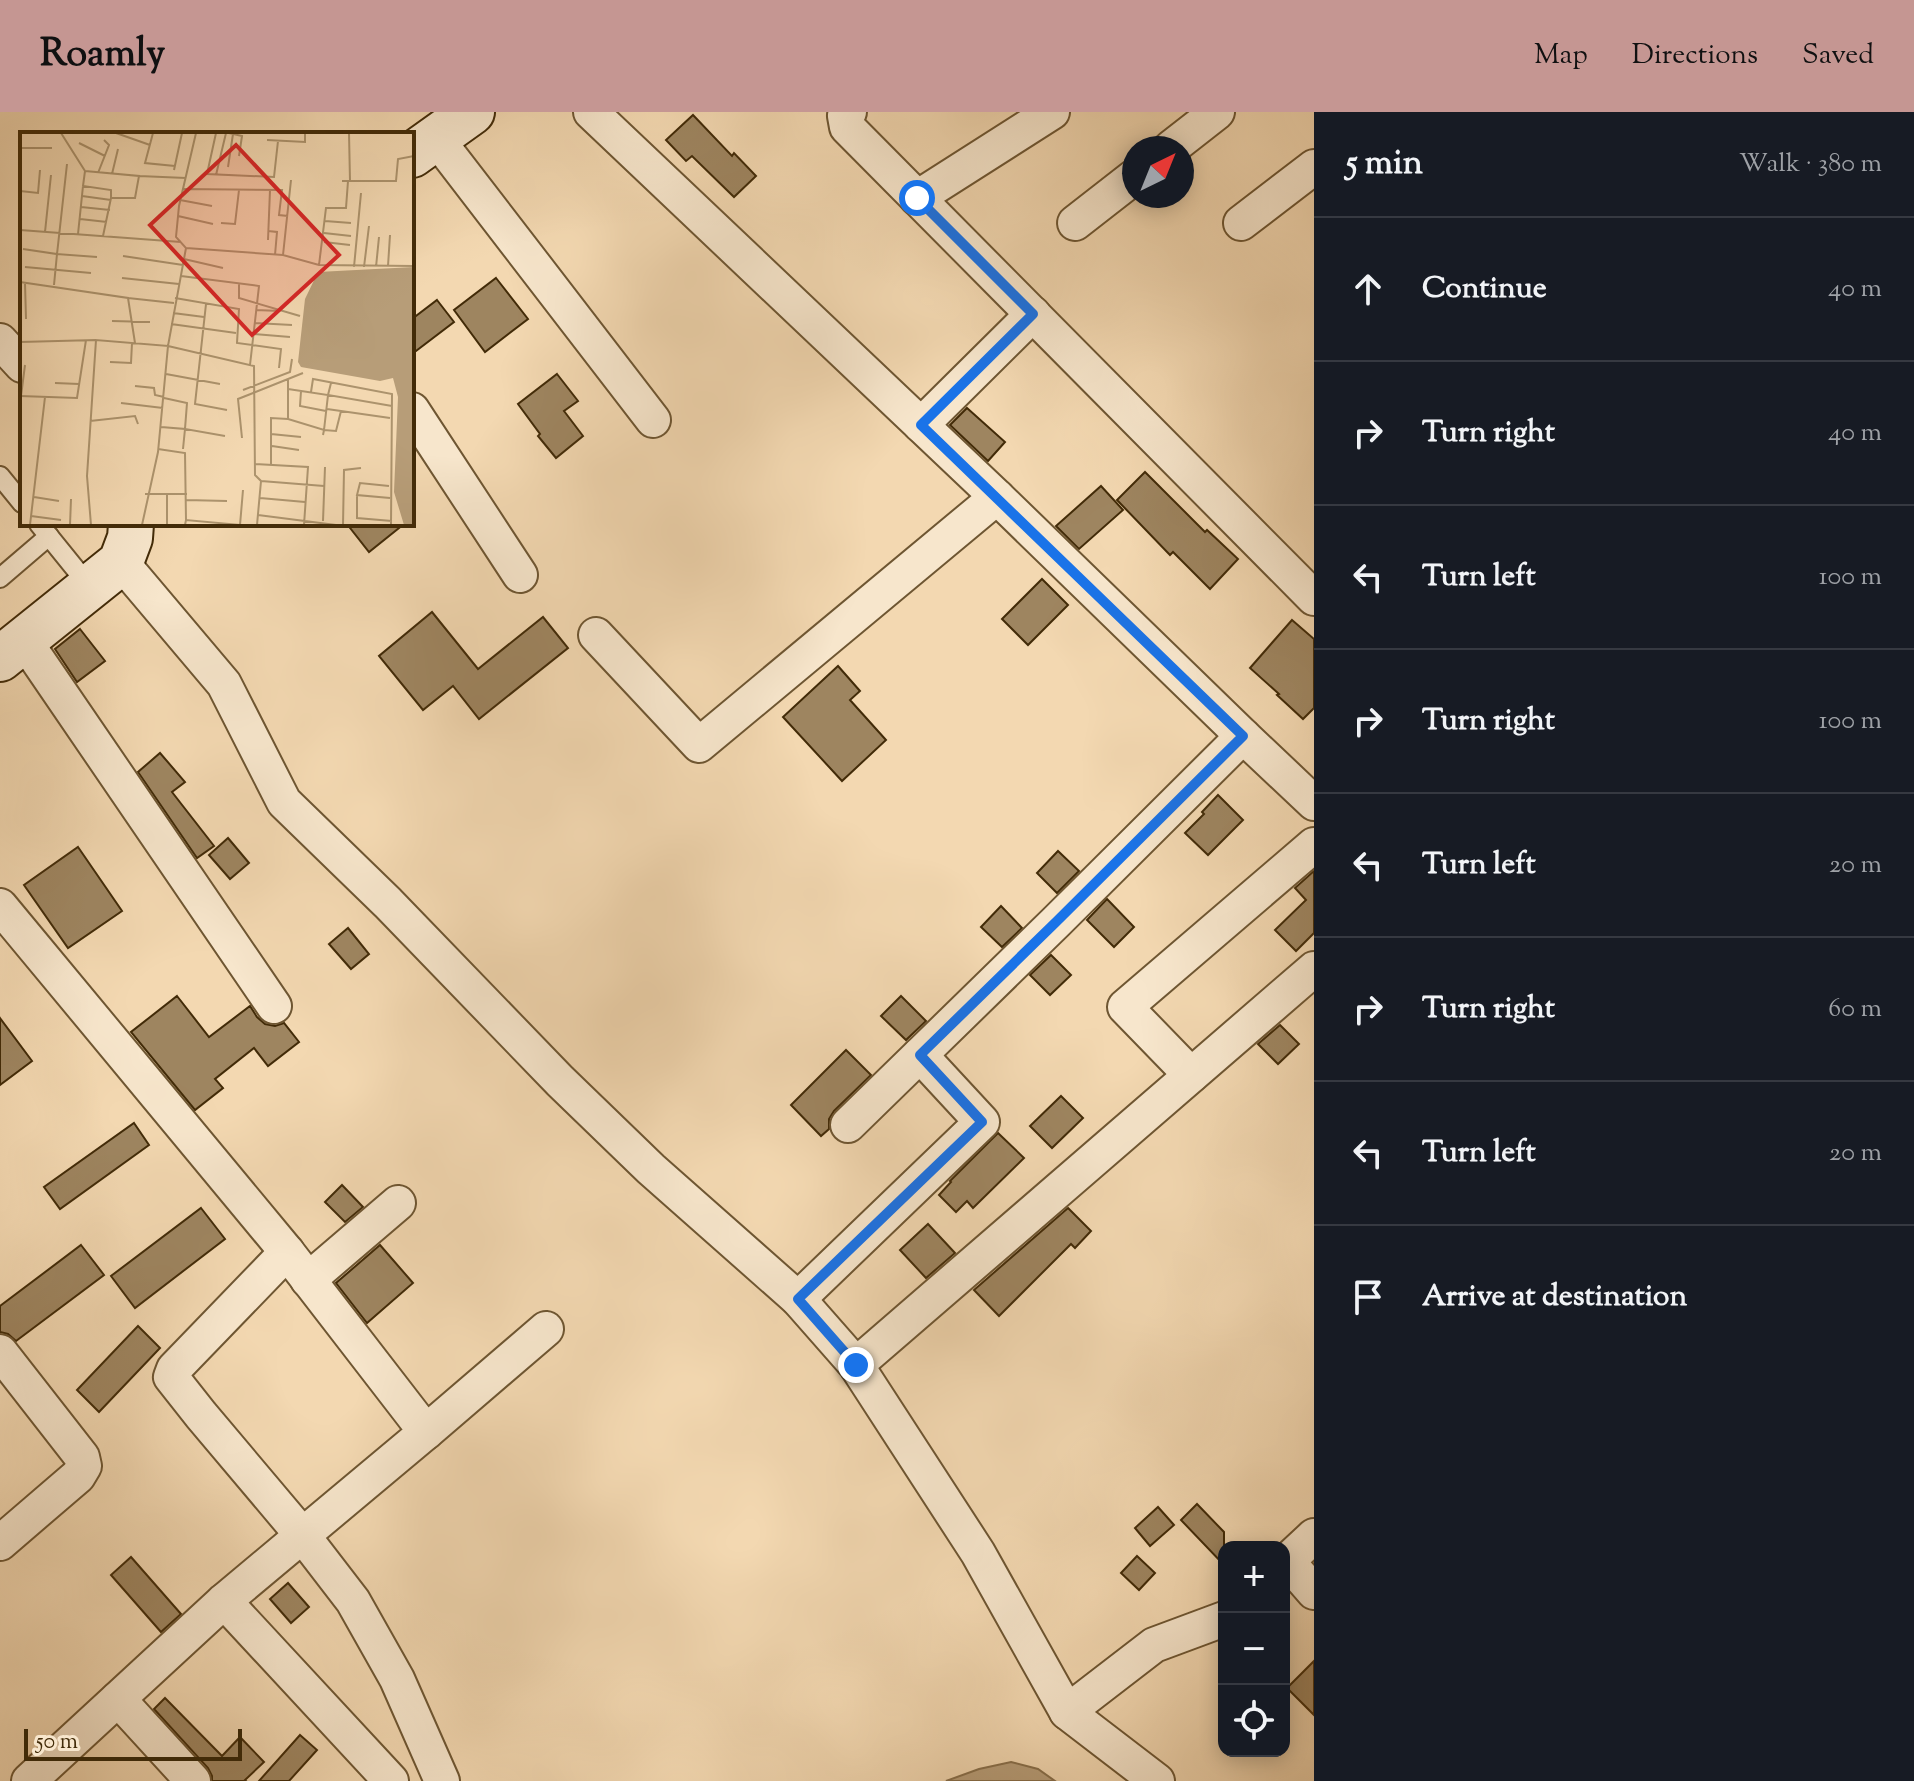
<!DOCTYPE html>
<html lang="en">
<head>
<meta charset="utf-8">
<style>
	:root { --surface:#171b24; --page:#20242c; --text:#f1f3f6; --muted:#9ea1a6; --line:#363941; --accent:#c59692 }
	body { margin:0; font-family:"Sorts Mill Goudy",serif; background:var(--page); color:var(--text) }
	.controls { position:absolute; right:24px; bottom:24px; display:grid; overflow:hidden; border-radius:16px; box-shadow:0 4px 20px #0003 }
	.controls button { width:72px; height:72px; display:grid; place-items:center; padding:0; border:0; border-bottom:2px solid var(--line); background:var(--surface); color:var(--text); font:40px sans-serif }
	.compass { position:absolute; left:1122px; top:24px; width:72px; height:72px; border-radius:50%; background:var(--surface); box-shadow:0 4px 20px #0003; rotate:43deg }
	.scale { position:absolute; left:24px; bottom:20px; width:218px; box-sizing:border-box; padding-left:8px; border:4px solid #422b08; border-top:0; font-size:22px; line-height:28px; white-space:nowrap; color:#422b08; -webkit-text-stroke:6px #f7e6cc; paint-order:stroke }
	.stop { position:absolute; width:24px; height:24px; margin:-18px; border:6px solid #1a73e8; border-radius:50%; background:#fff }
	.stop.end { background:#1a73e8; border-color:#fff; box-shadow:0 2px 8px #0008 }
	.list { margin:0; padding:0; list-style:none }
	h2 { display:flex; justify-content:space-between; align-items:center; height:104px; margin:0; padding:0 32px; font-size:34px }
	h2 small { font-size:26px; font-weight:400; color:var(--muted) }
	.list li { display:grid; grid-template-columns:52px 1fr auto; gap:24px; align-items:center; box-sizing:border-box; height:144px; padding:0 32px; border-top:2px solid var(--line) }
	.list b { display:block; font-size:30px; white-space:nowrap }
	.list em { font-size:26px; font-style:normal; color:var(--muted) }
	.icon { flex:none; width:44px; height:44px; fill:none; stroke:currentColor; stroke-width:2; stroke-linecap:round; stroke-linejoin:round }
	.map { position:relative; flex:none; width:1314px; height:1669px; overflow:hidden }
	header { display:flex; align-items:center; gap:48px; box-sizing:border-box; height:112px; padding:0 40px; background:var(--accent); color:#111 }
	header strong { font-size:38px }
	nav { display:flex; gap:44px; margin-inline-start:auto; font-size:28px }
	main { display:flex }
	aside { flex:1; background:var(--surface) }
	.map>svg:first-child { display:block }
	.water { fill:#b79d78; stroke:#886f4b; stroke-width:2 }
	.building { fill:#9e8560; stroke:#422b08; stroke-width:2 }
	.lines { fill:none; stroke-linecap:round; stroke-linejoin:round }
	.lane-casing { stroke:#6e5632; stroke-width:22 }
	.street-casing { stroke:#6e5632; stroke-width:38 }
	.secondary-casing { stroke:#422b08; stroke-width:48 }
	.lane { stroke:#f7e6cc; stroke-width:18 }
	.street { stroke:#f7e6cc; stroke-width:34 }
	.secondary { stroke:#f7e6cc; stroke-width:44 }
	.route { stroke:#1a73e8; stroke-width:10 }
	.inset-road { fill:none; stroke:#ac936d; stroke-width:2 }
	.view { fill:#d62828; fill-opacity:0.15; stroke:#d62828; stroke-width:4 }
	.inset-edge { fill:none; stroke:#422b08; stroke-width:4 }
</style>
</head>
<body>
<header>
<strong>Roamly</strong>
<nav><a>Map</a><a>Directions</a><a>Saved</a></nav>
</header>
<main>
<div class="map">
<svg width="1314" height="1669" viewBox="0 0 1314 1669">
	<rect width="100%" height="100%" fill="#f3d8b1"/>
	<filter id="stains"><feTurbulence type="fractalNoise" baseFrequency=".0025" numOctaves="4"/><feColorMatrix values="0 0 0 0 .2 0 0 0 0 .09 0 0 0 0 .02 0 0 0 .5 -.17"/></filter>
	<radialGradient id="worn" r=".72"><stop offset=".6" stop-color="#630" stop-opacity="0"/><stop offset="1" stop-color="#630" stop-opacity=".3"/></radialGradient>
	<polygon class="water" points="1011,1650 1038,1657 1055,1669 946,1669 979,1657"/>
	<g class="building">
		<polygon points="693,3 732,44 734,41 756,64 734,85 692,44 686,49 666,28"/>
		<polygon points="496,166 528,207 485,240 454,198"/>
		<polygon points="437,188 454,210 412,242 412,207"/>
		<polygon points="557,262 578,289 564,299 583,324 556,346 538,324 540,322 518,292"/>
		<polygon points="967,296 1005,330 988,349 950,313"/>
		<polygon points="1145,360 1205,420 1207,418 1238,447 1210,477 1173,440 1170,443 1117,388"/>
		<polygon points="1101,374 1123,398 1079,437 1056,414"/>
		<polygon points="347,412 404,412 369,440"/>
		<polygon points="1042,467 1068,493 1028,533 1002,507"/>
		<polygon points="432,500 478,557 543,505 568,536 479,607 453,574 423,598 379,544"/>
		<polygon points="1292,508 1314,527 1314,596 1303,607 1277,583 1279,582 1250,556"/>
		<polygon points="80,517 105,549 77,570 55,537"/>
		<polygon points="838,554 860,579 850,588 886,628 842,669 783,605"/>
		<polygon points="160,641 185,670 172,680 214,734 197,746 138,660"/>
		<polygon points="1218,683 1243,708 1208,743 1185,721 1204,702 1202,700"/>
		<polygon points="228,726 249,751 230,767 209,743"/>
		<polygon points="78,735 122,799 68,836 24,773"/>
		<polygon points="1058,739 1079,759 1057,781 1037,761"/>
		<polygon points="1314,759 1314,821 1296,839 1275,818 1306,788 1295,776"/>
		<polygon points="1107,787 1134,815 1114,835 1087,808"/>
		<polygon points="1001,794 1022,816 1002,835 981,815"/>
		<polygon points="348,816 369,842 351,857 329,832"/>
		<polygon points="1051,843 1071,863 1050,883 1030,863"/>
		<polygon points="177,884 209,925 250,894 257,905 265,912 275,914 284,911 299,930 268,954 254,936 215,967 223,976 195,998 131,920"/>
		<polygon points="901,884 926,909 906,928 881,904"/>
		<polygon points="0,906 32,949 0,973"/>
		<polygon points="1280,913 1299,932 1278,952 1258,932"/>
		<polygon points="846,938 871,963 834,999 829,1007 829,1017 821,1024 791,993"/>
		<polygon points="1061,984 1083,1006 1052,1036 1030,1014"/>
		<polygon points="134,1011 149,1033 60,1097 44,1075"/>
		<polygon points="998,1021 1024,1046 973,1096 967,1089 956,1100 939,1083 951,1070 950,1069"/>
		<polygon points="342,1073 363,1095 345,1110 325,1090"/>
		<polygon points="201,1096 225,1127 135,1196 111,1164"/>
		<polygon points="1068,1096 1091,1119 1075,1136 1071,1132 999,1204 974,1178"/>
		<polygon points="928,1112 955,1141 926,1166 900,1138"/>
		<polygon points="81,1133 104,1163 16,1229 8,1222 0,1220 0,1194"/>
		<polygon points="380,1133 413,1171 367,1211 336,1171"/>
		<polygon points="138,1214 160,1236 99,1300 77,1278"/>
		<polygon points="1197,1392 1224,1420 1224,1453 1181,1408"/>
		<polygon points="1158,1395 1174,1413 1150,1434 1135,1416"/>
		<polygon points="1137,1444 1155,1461 1139,1478 1121,1461"/>
		<polygon points="131,1445 181,1502 161,1520 111,1463"/>
		<polygon points="288,1471 309,1495 291,1511 270,1487"/>
		<polygon points="1314,1549 1314,1603 1287,1576"/>
		<polygon points="165,1586 222,1644 240,1625 264,1650 245,1668 246,1669 212,1669 212,1664 208,1656 154,1597"/>
		<polygon points="300,1623 317,1638 289,1669 259,1669"/>
	</g>
	<g class="lines">
		<defs>
			<g id="lane">
				<polyline points="0,364 22,391"/>
				<polyline points="39,412 90,475"/>
				<polyline points="0,466 49,424"/>
			</g>
			<g id="street">
				<polyline points="591,0 997,385 1243,624 1314,691"/>
				<polyline points="849,0 845,4 847,15 1314,486"/>
				<polyline points="436,26 653,308"/>
				<polyline points="1171,36 1217,0"/>
				<polyline points="917,86 1052,0"/>
				<polyline points="1075,111 1134,65"/>
				<polyline points="1241,111 1314,55"/>
				<polyline points="0,229 22,253"/>
				<polyline points="412,298 520,463"/>
				<polyline points="921,313 1033,202"/>
				<polyline points="121,450 224,572 284,690 388,791 560,969 651,1057 798,1187 856,1253 978,1441 1067,1600 1157,1669"/>
				<polyline points="596,523 699,633 997,385"/>
				<polyline points="24,528 274,894"/>
				<polyline points="0,794 287,1140 426,1320 224,1489 29,1669"/>
				<polyline points="1191,963 1125,895 1314,733"/>
				<polyline points="848,1013 1056,810 1243,624"/>
				<polyline points="287,1140 174,1257 171,1265 201,1303 303,1424 353,1489 397,1567 442,1669"/>
				<polyline points="308,1168 398,1091"/>
				<polyline points="798,1187 982,1010 920,943"/>
				<polyline points="0,1240 82,1345 84,1354 78,1364 0,1431"/>
				<polyline points="856,1253 1314,857"/>
				<polyline points="426,1320 546,1217"/>
				<polyline points="1287,1449 1314,1480"/>
				<polyline points="1284,1452 1314,1424"/>
				<polyline points="224,1489 391,1669"/>
				<polyline points="118,1587 193,1669"/>
				<polyline points="1067,1600 1154,1533 1224,1507"/>
			</g>
			<g id="secondary">
				<polyline points="412,43 472,0"/>
				<polyline points="0,547 121,450 130,426 131,412"/>
			</g>
		</defs>
		<use href="#lane" class="lane-casing"/>
		<use href="#street" class="street-casing"/>
		<use href="#secondary" class="secondary-casing"/>
		<use href="#lane" class="lane"/>
		<use href="#street" class="street"/>
		<use href="#secondary" class="secondary"/>
	</g>
	<g class="lines">
		<polyline class="route" points="856,1253 798,1187 982,1010 920,943 1056,810 1243,624 921,313 1033,202 917,86"/>
	</g>
	<g transform="translate(20 20)">
		<rect width="394" height="394" fill="#f3d8b1"/>
		<path d="M394,135v258h-10l-10,-33 4,-95 -5,-19 -13,3 -79,-14 -3,-5 7,-63 13,-27z" fill="#b79d78"/>
		<path class="inset-road" d="M41,1l24,38M96,1l34,12M133,1l-8,30 30,3M196,1l-9,41 67,3 4,-36M209,1l13,3 -3,20M247,8l38,2v-9M59,11l26,13M0,16h32M208,35l5,-33M154,38l8,-37M65,39l54,5 -4,22h-24v-8l-28,-4zM78,41l11,-28 -5,-5M92,42l6,-25M196,43l10,-42M119,44l47,2M322,49h8l-1,-48M330,49h46l2,-22 16,-3M162,57l100,1 -3,25 9,1M0,59l18,2 2,-23M62,64l29,4M160,68l32,6M61,75l29,3M158,84l35,8M60,87l27,3M305,89l26,2M201,91l14,1 4,-34M0,98l161,12M248,99l9,1 -2,23M25,100l6,-57M304,101l27,3M58,102l5,-48M83,104l8,-38M248,108l2,-50M304,110l26,3M166,116l97,7 36,10 95,1M3,117l34,5 10,-90M263,123l8,-75M103,124l60,9M164,127l39,9M299,133l7,-57h20l2,-27M368,134l2,-31M5,135l66,6M334,135l7,-74M344,135l5,-41M356,135l3,-30M161,144l78,10 -9,79M102,146l57,6M0,150l108,16 7,45M5,151l1,36M219,151v15l61,18M34,153l3,-31 40,3M108,166l46,5M155,166l64,11 -2,34 44,6 -2,19M186,172l-11,100 32,6M236,178l24,1M153,181l31,4M92,189l38,1M235,191l37,2M151,192l65,9M234,202l36,3M0,210l76,-2M90,230l21,1 1,-20M146,242l54,10M268,248v39l36,11 4,-35 -40,-6M35,251l24,1M311,251l-3,12 64,11M115,254l19,2 1,7 9,2M223,258l47,-18 2,-13M281,259l-1,15 26,5M291,260l2,-13 79,15 -1,131M0,264l57,2 9,-58M1,264l4,-31M144,266l23,5 -2,26 40,7M101,271l42,5M307,277l63,9M70,289l45,-5 3,8M141,295l24,2 -2,20M251,302l30,3M303,303l1,-5 12,1 5,-20M222,306l-4,-39 65,-26M252,314l27,4M138,317l27,4 1,67M235,332l53,3 -4,58M251,333v-47l17,1M241,349l63,5M369,354l-29,-3 -3,12 33,3M125,362h42M337,363v23l35,3M14,365l25,4M240,366l45,4M166,368l41,1M238,383l78,10M11,384l30,4M303,389l2,-54M10,393l15,-128M50,393l1,-26M71,393l-4,-49 9,-136 72,6 18,-98 -10,-11 3,-31 17,-73M122,393l16,-73 10,-106 86,20 1,109 6,6 -4,44M147,393v-30M165,393l1,-5 54,5 3,-35M323,393l1,-55 17,-2"/>
		<path class="view" d="M216,13l103,110 -87,80 -102,-110z"/>
		<rect width="394" height="394" class="inset-edge"/>
	</g>
	<rect width="100%" height="100%" filter="url(#stains)"/>
	<rect width="100%" height="100%" fill="url(#worn)"/>
</svg>
<div class="controls">
<button>+</button>
<button>−</button>
<button><svg class="icon" aria-label="locate" viewBox="0 0 24 24"><circle cx="12" cy="12" r="6"/><path d="M12 2v4M12 18v4M2 12h4M18 12h4"/></svg></button>
</div>
<svg class="compass" viewBox="-18 -18 36 36"><path d="M0-13l5 13h-10z" fill="#e53935"/><path d="M0 13l5-13h-10z" fill="#9ea1a6"/></svg>
<div class="scale">50 m</div>
<div class="stop" style="left:917px;top:86px"></div>
<div class="stop end" style="left:856px;top:1253px"></div>
</div>
<aside>
<h2>5 min<small>Walk · 380 m</small></h2>
<ul class="list">
<li><svg class="icon" aria-label="ahead" viewBox="0 0 24 24"><path d="M12 20V5M6 11l6-6 6 6"/></svg><div><b>Continue</b></div><em>40 m</em></li>
<li><svg class="icon" aria-label="right" viewBox="0 0 24 24"><path d="M7 20v-9h11M14 6l5 5-5 5"/></svg><div><b>Turn right</b></div><em>40 m</em></li>
<li><svg class="icon" aria-label="left" viewBox="0 0 24 24"><path d="M17 20v-9H6M10 6l-5 5 5 5"/></svg><div><b>Turn left</b></div><em>100 m</em></li>
<li><svg class="icon" aria-label="right" viewBox="0 0 24 24"><path d="M7 20v-9h11M14 6l5 5-5 5"/></svg><div><b>Turn right</b></div><em>100 m</em></li>
<li><svg class="icon" aria-label="left" viewBox="0 0 24 24"><path d="M17 20v-9H6M10 6l-5 5 5 5"/></svg><div><b>Turn left</b></div><em>20 m</em></li>
<li><svg class="icon" aria-label="right" viewBox="0 0 24 24"><path d="M7 20v-9h11M14 6l5 5-5 5"/></svg><div><b>Turn right</b></div><em>60 m</em></li>
<li><svg class="icon" aria-label="left" viewBox="0 0 24 24"><path d="M17 20v-9H6M10 6l-5 5 5 5"/></svg><div><b>Turn left</b></div><em>20 m</em></li>
<li><svg class="icon" aria-label="arrive" viewBox="0 0 24 24"><path d="M6 21V4h12l-3 4 3 4H6"/></svg><div><b>Arrive at destination</b></div></li>
</ul>
</aside>
</main>
</body>
</html>
